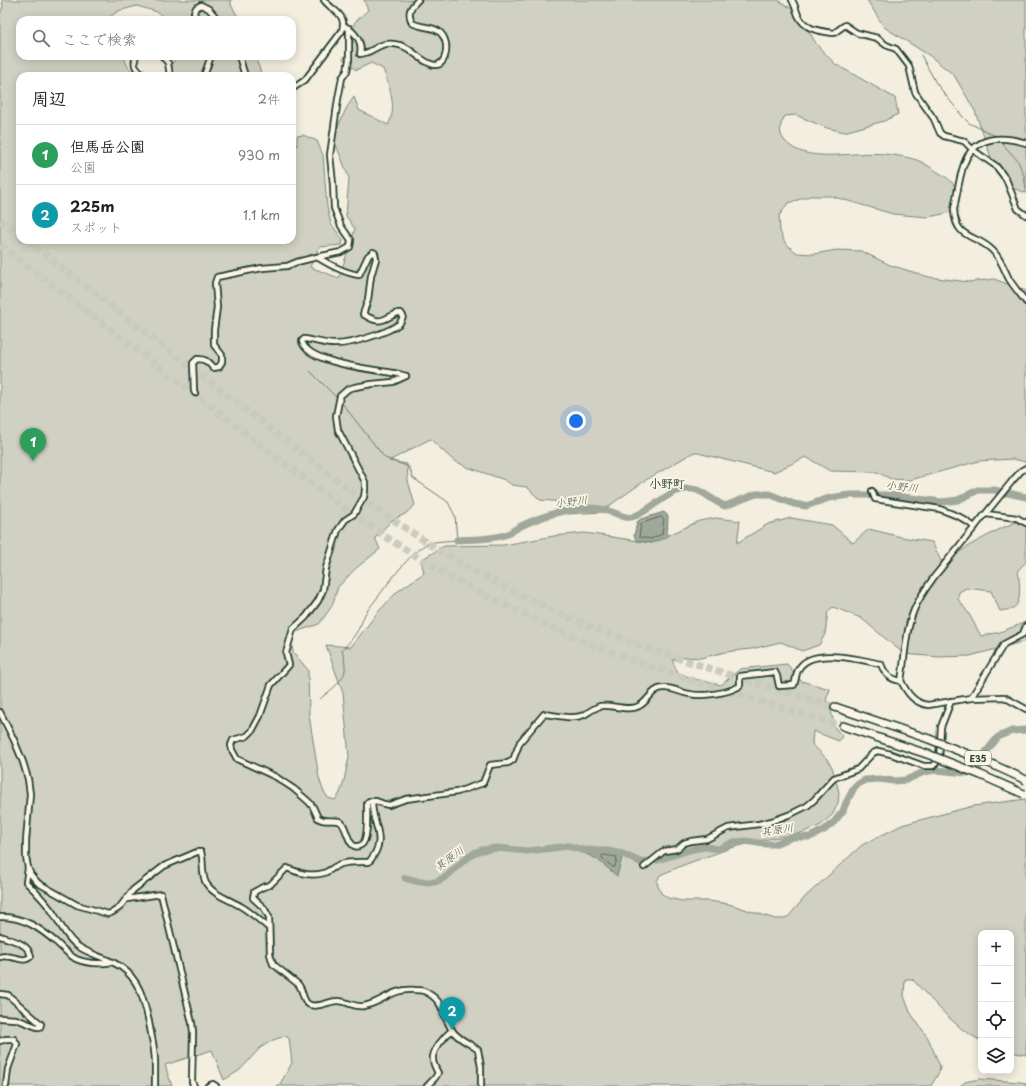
<!DOCTYPE html>
<html lang="ja">
<head>
<meta charset="utf-8">
<style>
	:root { --surface:#fff; --page:#f6f6f6; --text:#222; --muted:#767676; --line:#e0e0e0; --accent:#d1495b }
	body { margin:0; font-family:"Playpen Sans","Klee One",sans-serif; background:var(--page); color:var(--text) }
	.controls { position:absolute; right:12px; bottom:12px; display:grid; overflow:hidden; border-radius:8px; box-shadow:0 2px 10px #0003 }
	.controls button { width:36px; height:36px; display:grid; place-items:center; padding:0; border:0; border-bottom:1px solid var(--line); background:var(--surface); color:var(--text); font:20px sans-serif }
	.you { position:absolute; left:576px; top:421px; width:14px; height:14px; margin:-10px; border:3px solid #fff; border-radius:50%; background:#1a73e8; box-shadow:0 0 0 6px #1a73e833 }
	.badge { display:grid; place-items:center; width:26px; height:26px; border-radius:50%; background:var(--accent); color:#fff; font-size:13px; font-weight:700 }
	.pin { position:absolute; translate:-50% -33px; filter:drop-shadow(0 1px 2px #0008) }
	.pin::after { content:''; position:absolute; top:21px; width:14px; height:12px; background:inherit; clip-path:polygon(0 0,100% 0,50% 100%) }
	.list { margin:0; padding:0; list-style:none }
	h2 { display:flex; justify-content:space-between; align-items:center; height:52px; margin:0; padding:0 16px; font-size:17px }
	h2 small { font-size:13px; font-weight:400; color:var(--muted) }
	.list li { display:grid; grid-template-columns:26px 1fr auto; gap:12px; align-items:center; box-sizing:border-box; height:60px; padding:0 16px; border-top:1px solid var(--line) }
	.list b { display:block; font-size:15px; white-space:nowrap }
	.list p { margin:0; font-size:13px; white-space:nowrap; color:var(--muted) }
	.list em { font-size:13px; font-style:normal; color:var(--muted) }
	.icon { flex:none; width:22px; height:22px; fill:none; stroke:currentColor; stroke-width:2; stroke-linecap:round; stroke-linejoin:round }
	.map { position:relative; flex:none; width:1026px; height:1086px; overflow:hidden }
	.search { position:absolute; background:var(--surface); box-shadow:0 2px 10px #0003; left:16px; top:16px; width:280px; height:44px; display:flex; align-items:center; gap:10px; box-sizing:border-box; padding:0 14px; border-radius:12px; color:var(--muted); font-size:15px }
	.panel { position:absolute; background:var(--surface); box-shadow:0 2px 10px #0003; left:16px; top:72px; width:280px; height:172px; border-radius:12px }
	.map>svg:first-child { display:block }
	.green { fill:#d0d1c2; stroke:#78877b }
	.water { fill:#a0a89b; stroke:#6c7d72 }
	.lines { fill:none; stroke-linecap:round; stroke-linejoin:round }
	.shore { stroke:#53685d; stroke-width:1 }
	.stream { stroke:#6c7d72; stroke-width:1 }
	.river { stroke:#a0a89b; stroke-width:7 }
	.highway-tunnel { stroke:#c9cbbc; stroke-width:7; stroke-dasharray:7 3.5; stroke-linecap:butt }
	.minor-casing { stroke:#1f3d34; stroke-width:8 }
	.highway-casing { stroke:#1f3d34; stroke-width:10 }
	.minor { stroke:#fcf5e5; stroke-width:4.5 }
	.highway { stroke:#fcf5e5; stroke-width:7 }
	.highway-bridge-casing { stroke:#1f3d34; stroke-width:10; stroke-linecap:butt }
	.highway-bridge { stroke:#fcf5e5; stroke-width:7 }
	.labels { text-anchor:middle; dominant-baseline:central; stroke-width:3.5; stroke-linejoin:round; paint-order:stroke }
	.shield { fill:#fcf5e5; stroke:#617469; stroke-width:1 }
	.shield-label { font-size:9px; font-weight:bold; fill:#1f3d34 }
	.water-label { font-size:11px; font-style:italic; fill:#465d53; stroke:#fcf5e5 }
	.quarter-label { font-size:12px; font-weight:bold; fill:#1f3d34; stroke:#fcf5e5 }
</style>
</head>
<body>
<div class="map">
<svg width="1026" height="1086" viewBox="0 0 1026 1086">
	<rect width="100%" height="100%" fill="#f3eede"/>
	<filter id="ink" filterUnits="userSpaceOnUse"><feTurbulence type="fractalNoise" baseFrequency=".025" numOctaves="2"/><feDisplacementMap in="SourceGraphic" scale="8" xChannelSelector="R" yChannelSelector="G"/><feConvolveMatrix kernelMatrix="1 2 1 2 8 2 1 2 1" color-interpolation-filters="sRGB"/></filter>
	<g filter="url(#ink)">
		<g class="green">
			<path d="M2,0h229v5l9,15h-73l-10,-8 -20,-6 -19,5 -12,9h-86v36h104c2,9 6,16 15,20h-119v164h272v-99l5,5v-10l6,-1 14,6 6,14 4,52 4,17 12,16 -1,5 -23,2 -9,20 29,11 16,-49 -9,-13 3,-38 -16,-41 14,-30 7,-10 5,13 29,15c10,-17 1,-39 -5,-56l-12,-6 -15,7 -13,-11 10,-16 1,-20 14,-13 -4,-10h414l20,13 19,32 18,19 60,34 3,16 -14,7 -40,11 -17,-4 -31,-13 -11,1c-5,8 -7,16 -1,24 21,26 71,10 100,14 11,1 23,3 33,6 8,3 17,10 24,14 14,8 19,17 16,33l-9,6 -20,4 -35,-3 -62,-18h-21l-22,7 -9,13 1,15 5,12 12,10 17,1 23,-4 24,1 29,14 39,12 40,5 25,-3 32,12v171l-13,-3 -34,2 -69,19 -19,-1 -14,-7 -47,-1 -24,-14 -32,15 -80,-20 -48,28 -33,23 -10,9 -36,2 -3,-12 -24,-2 -13,-13 -15,-2 -7,-5 -38,-13 -14,-7 -23,-21 -41,22 18,3 1,17 7,24 -10,9 -13,6 -17,18 5,11 -25,20 -17,18 -6,19 -13,18 -29,10 3,18 15,18 1,45 10,63 4,12 5,8 7,2 4,-5 4,-10 6,-28 -6,-64 -17,-48 25,2 27,-35 20,-21 26,-18 -3,-13 23,-14 60,-1 50,-9 31,-3 67,10 47,-22 17,-3 24,3 -3,22 31,-19 23,-6 41,7 21,18 16,-14 32,8 31,5 9,19 14,-6 15,-10 32,-17 24,-10v44l-8,8c1,10 5,33 -5,38 -3,2 -9,2 -13,3l-9,-20 -25,-3 -7,4 -1,7 11,15 12,22 19,-4 26,-10v19l-56,15 -31,1 -35,-3 -43,-36 -28,-11 -5,4 -3,23 -6,11 -17,6 -21,-9 -30,7 -26,3 -24,6 -16,-1 -13,3 6,13 16,6 27,6 19,-16 47,-5 14,17 29,8 -4,11 5,11 4,17 7,8 -3,5 -26,-10 -1,13 15,15 5,8 5,17 2,9 -1,10 -5,11 -12,11 -20,8 -38,7 -32,8 -45,16 -26,11 -3,6 1,5 3,7 7,5 14,3h27l20,3 46,15h9l5,-3 16,-19 57,-52 40,-20 14,-4 57,-15 53,-7v256l-15,-3v-119h-30v108l-18,-11 -17,-15 -34,-36h-7l-1,17 6,16 18,26 12,28 -1,6 -8,14h-654l3,-2 12,-21 -3,-25 -4,-2 -12,4 -13,8 -20,22 -16,10 -12,-30 -47,15 7,21h-172v-1071l3,-9z"/>
			<polygon points="867,0 1026,0 1026,193 1007,186 996,172 975,111 954,75 930,56 884,27"/>
			<polygon points="177,56 255,56 262,76 164,76"/>
			<polygon points="979,1079 1020,1082 1026,1083 1026,1086 960,1086 965,1082"/>
		</g>
		<g class="water">
			<polygon points="664,512 668,516 667,537 652,543 637,541 634,536 637,522 641,519"/>
			<polygon points="583,850 608,851 623,854 617,876 597,859 582,852"/>
		</g>
		<g class="lines">
			<g class="shore">
				<polygon points="661,517 664,519 662,534 651,539 639,537 641,524"/>
				<polygon points="604,855 617,857 615,867 613,867 602,858 602,856"/>
			</g>
			<g class="stream">
				<polyline points="921,55 936,83 963,117 969,123 998,137"/>
				<polyline points="1000,141 1018,161 1024,176 1026,189"/>
				<polyline points="310,371 337,398"/>
				<path d="M320,699c10,-9 27,-19 25,-33 0,-5 -2,-11 -3,-16 8,-8 13,-14 18,-24 3,-5 3,-10 7,-15 14,-17 43,-61 62,-68 8,-2 19,-2 28,-3l-2,-24 -7,-14 -35,-24 -4,-11 -24,-9 -44,-56"/>
			</g>
			<g class="river">
				<path d="M457,540c17,-1 34,0 51,-6 4,-2 8,-6 13,-8 21,-10 43,-17 67,-18 8,0 16,1 24,4 6,2 13,7 20,5 22,-6 40,-35 65,-27 10,4 18,12 28,16l31,-12h13l25,10 12,2 23,-8 21,-3h38l54,7 16,-2 20,-10h16l32,7"/>
				<polyline points="405,878 420,882 435,882 446,877 463,861 476,852 482,850 496,848 528,851 568,846 583,850 608,851 623,854 640,862 658,860 693,849 705,847 719,849 734,842 746,841 764,844 774,844 793,837 810,837 824,830 834,822 843,811 845,805 855,786 865,780 879,779 894,781 906,780 924,772 936,770 966,773 975,772 982,763 986,752 998,737 1012,731 1026,730"/>
			</g>
			<g class="highway-tunnel">
				<polyline points="0,220 20,236"/>
				<path d="M26,240l332,256c33,22 65,45 99,65 47,27 97,51 147,71 76,29 154,51 231,75"/>
				<path d="M0,245c80,61 159,122 239,183 72,56 146,114 227,157 66,35 136,66 208,89 56,19 113,35 169,52"/>
			</g>
			<defs>
				<g id="minor">
					<path d="M792,0c3,5 4,10 6,15 7,15 21,16 36,18l11,-8 12,8 20,5 9,7 10,4 13,17 6,26 19,27 6,14 4,3 20,5 9,9 23,16 10,13 12,30 8,6"/>
					<polyline points="196,20 194,12 196,8 201,5 209,9 218,20"/>
					<path d="M343,25c11,6 20,16 17,29 14,-1 17,-12 34,-10 16,1 23,15 37,20 13,5 16,-11 15,-20 -4,-20 -20,-14 -34,-21 -5,-11 -2,-15 6,-23"/>
					<path d="M136,56c-4,11 1,13 8,20"/>
					<polyline points="162,56 168,63 170,76"/>
					<polyline points="239,56 245,76"/>
					<polyline points="204,76 211,56"/>
					<path d="M292,89l13,-9 37,-49c5,-18 -9,-19 -18,-31"/>
					<path d="M1026,143c-25,-8 -52,-7 -62,21 -5,14 -7,31 -10,45 1,31 22,25 38,41 8,7 12,19 17,29 5,8 11,15 17,23"/>
					<path d="M317,257c13,8 27,16 42,18l9,-19 5,-4 2,1 1,6 -5,17 -3,24 -5,14c19,12 19,5 35,-1h3l2,3c-1,3 -2,6 -4,8 -11,9 -51,21 -65,20 -10,0 -19,-4 -30,-5l-2,2c4,23 78,29 97,33l7,2"/>
					<path d="M195,393l-1,-2 -1,-28 4,-4c9,0 11,3 16,9l6,-1 3,-5v-7l-8,-10v-15l3,-23 -2,-24 2,-6 45,-9 25,-2 10,-4 20,-5 24,-5 9,-5 1,-7 -10,-14 -7,-18 -1,-24 -3,-29 8,-56 4,-21 5,-7 2,-11v-32"/>
					<polyline points="872,491 875,499 940,509 960,517 975,527"/>
					<polyline points="986,514 1017,518 1026,523"/>
					<path d="M901,681c4,-23 4,-49 13,-71 5,-12 12,-22 20,-33l79,-97 8,-9 5,-3"/>
					<polyline points="971,698 1004,644 1023,634 1026,626"/>
					<path d="M0,712l14,28 9,22 5,17 2,15 -4,47v16l2,11 3,7 7,8 39,22 31,9 5,-2 6,-4 14,-18 31,-24 33,-14h4c3,10 0,22 5,31 7,12 25,17 36,24 10,6 18,14 27,21"/>
					<path d="M374,801h-5l-2,2c0,8 2,38 -6,42 -14,8 -13,-21 -22,-24 -8,-2 -13,2 -21,-3l-5,-11 -4,-5 -15,-13 -18,-12 -39,-18 -5,-9 -1,-5 2,-5 14,-4 5,-5 8,-15 11,-31 18,-20 -3,-12 7,-24 13,-12 12,-16 5,-11 3,-22 12,-38 7,-10 9,-6 10,-17 1,-7v-8l-4,-8 -23,-44 -2,-14 4,-20 8,-7 7,-2 17,-3 21,-2 13,-6"/>
					<polyline points="644,867 664,851 677,849 684,843 691,841 707,839 728,828 759,824 772,821 791,814 807,806 814,800 834,778 858,769 873,753 878,751 891,754 924,766 933,766 939,760 941,727 951,701"/>
					<path d="M28,868l-2,14c10,10 20,20 28,32 6,10 11,21 21,30 13,11 32,13 46,23 19,13 23,34 28,55 2,13 6,26 6,40 0,8 0,16 0,24"/>
					<polyline points="127,899 161,894 192,1023 193,1032 192,1082 194,1086"/>
					<path d="M0,917c23,-1 41,12 57,26 6,6 12,12 19,16 12,5 25,5 37,3"/>
					<path d="M0,936c11,4 28,7 31,20 -8,9 -19,-3 -31,1"/>
					<polyline points="0,994 8,995 41,1024 40,1027 37,1027 16,1019 0,1018"/>
					<polyline points="0,1041 6,1039 14,1039 17,1044 8,1069 6,1086"/>
					<polyline points="208,1086 213,1084 216,1086"/>
					<path d="M427,1086l8,-8 3,-5c-2,-4 -5,-9 -5,-13 -2,-9 12,-24 19,-30"/>
					<path d="M481,1086v-19l-3,-17c-8,-7 -21,-11 -26,-20 -11,-17 -7,-29 -28,-39 -3,-1 -6,-1 -9,-1 -24,-2 -31,12 -51,16 -11,2 -18,-6 -27,-5 -8,0 -23,9 -30,2 -5,-5 -4,-14 -9,-19l-25,-20 -3,-10 -1,-37 -5,-9 -11,-10 1,-6 9,-5 7,-2 17,-17c12,5 24,9 37,5 6,-2 10,-7 17,-9 9,-3 19,-2 28,-2 20,-24 3,-35 3,-60l4,-1 8,3 5,1 17,-6 51,-7 26,-9 7,-18 18,-2 5,-3 7,-18 24,-28c12,1 28,6 40,1 5,-3 10,-7 16,-9 12,-2 28,6 39,0 10,-5 12,-17 24,-18 9,-1 18,5 27,6 11,3 37,-1 48,-7l2,-2v-9l35,-4 2,4 2,10 15,-1c2,-5 2,-11 4,-15 12,-24 63,-10 83,-6 4,11 9,15 20,17 6,12 13,22 27,24l43,-7 33,-1 22,12"/>
				</g>
				<g id="highway">
					<polyline points="835,707 929,739"/>
					<polyline points="843,726 930,755"/>
				</g>
			</defs>
			<use href="#minor" class="minor-casing"/>
			<use href="#highway" class="highway-casing"/>
			<use href="#minor" class="minor"/>
			<use href="#highway" class="highway"/>
			<defs>
				<g id="highway-bridge">
					<polyline points="929,739 985,761 1026,780"/>
					<polyline points="930,755 981,775 1024,794"/>
				</g>
			</defs>
			<use href="#highway-bridge" class="highway-bridge-casing"/>
			<use href="#highway-bridge" class="highway-bridge"/>
		</g>
	</g>
	<g class="labels">
		<rect class="shield" x="965" y="751" width="26" height="14" rx="3"/>
		<g class="shield-label">
			<text x="978" y="758">E35</text>
		</g>
		<g class="water-label">
			<text transform="translate(902 486) rotate(6)">小野川</text>
			<text transform="translate(571 501) rotate(-7)">小野川</text>
			<text transform="translate(777 829) rotate(-8)">其原川</text>
			<text transform="translate(449 858) rotate(-36)">其原川</text>
		</g>
		<g class="quarter-label">
			<text x="667" y="483">小野町</text>
		</g>
	</g>
</svg>
<div class="controls">
<button>+</button>
<button>−</button>
<button><svg class="icon" aria-label="locate" viewBox="0 0 24 24"><circle cx="12" cy="12" r="6"/><path d="M12 2v4M12 18v4M2 12h4M18 12h4"/></svg></button>
<button><svg class="icon" aria-label="layers" viewBox="0 0 24 24"><path d="M12 4l9 5-9 5-9-5zM3 14l9 5 9-5"/></svg></button>
</div>
<div class="you"></div>
<div class="pin badge" style="left:33px;top:461px;background:#2e9e5b">1</div>
<div class="pin badge" style="left:452px;top:1030px;background:#0f9aa8">2</div>
<div class="search"><svg class="icon" aria-label="search" viewBox="0 0 24 24"><circle cx="10" cy="10" r="6"/><path d="M15 15l6 6"/></svg>ここで検索</div>
<section class="panel">
<h2>周辺<small>2件</small></h2>
<ul class="list">
<li><span class="badge" style="background:#2e9e5b">1</span><div><b>但馬岳公園</b><p>公園</p></div><em>930 m</em></li>
<li><span class="badge" style="background:#0f9aa8">2</span><div><b>225m</b><p>スポット</p></div><em>1.1 km</em></li>
</ul>
</section>
</div>
</body>
</html>
